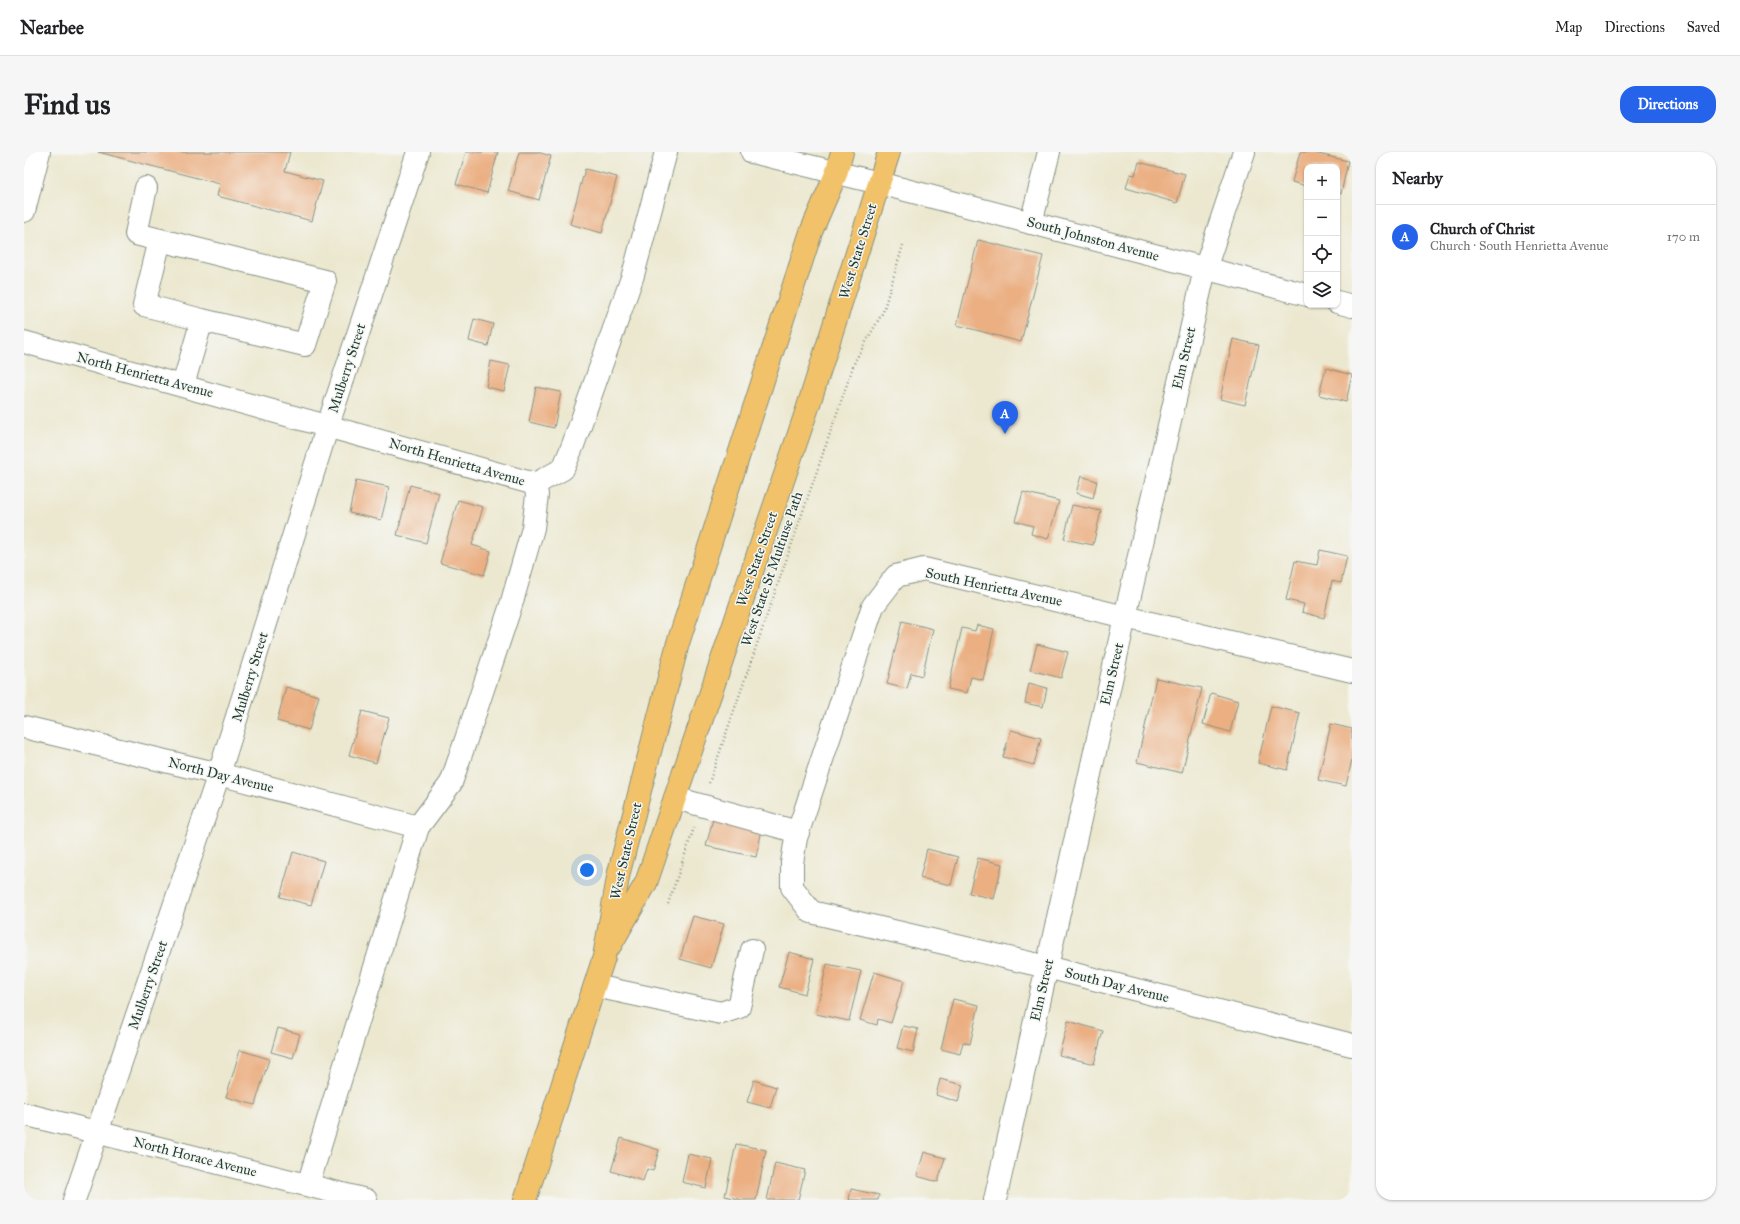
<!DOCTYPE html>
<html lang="en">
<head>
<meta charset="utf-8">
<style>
	:root { --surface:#fff; --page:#f6f6f6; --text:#202124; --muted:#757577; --line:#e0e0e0; --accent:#2563eb }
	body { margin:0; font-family:"IM FELL Great Primer",serif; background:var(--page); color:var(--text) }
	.controls { position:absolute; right:12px; top:12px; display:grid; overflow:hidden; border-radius:8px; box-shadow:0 1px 3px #0004 }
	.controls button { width:36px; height:36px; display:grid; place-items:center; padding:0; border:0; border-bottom:1px solid var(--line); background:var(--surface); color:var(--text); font:20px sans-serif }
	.you { position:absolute; left:563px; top:718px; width:14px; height:14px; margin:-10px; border:3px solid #fff; border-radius:50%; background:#1a73e8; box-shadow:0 0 0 6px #1a73e833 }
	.badge { display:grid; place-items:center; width:26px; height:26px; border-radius:50%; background:var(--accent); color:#fff; font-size:13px; font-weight:700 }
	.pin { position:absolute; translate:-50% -33px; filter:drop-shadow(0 1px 2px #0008) }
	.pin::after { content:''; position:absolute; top:21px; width:14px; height:12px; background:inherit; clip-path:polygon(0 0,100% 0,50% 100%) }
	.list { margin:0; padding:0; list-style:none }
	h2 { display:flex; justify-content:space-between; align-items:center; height:52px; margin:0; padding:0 16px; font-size:17px }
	h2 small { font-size:13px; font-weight:400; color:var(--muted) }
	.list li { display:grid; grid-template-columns:26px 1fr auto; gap:12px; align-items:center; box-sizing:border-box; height:64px; padding:0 16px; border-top:1px solid var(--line) }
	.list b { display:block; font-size:15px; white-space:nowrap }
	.list p { margin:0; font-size:13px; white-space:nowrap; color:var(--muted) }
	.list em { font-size:13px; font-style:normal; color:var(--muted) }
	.icon { flex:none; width:22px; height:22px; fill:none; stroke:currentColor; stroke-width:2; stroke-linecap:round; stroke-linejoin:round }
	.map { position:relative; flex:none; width:1328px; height:1048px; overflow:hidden; border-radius:16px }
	header { display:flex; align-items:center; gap:24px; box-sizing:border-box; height:56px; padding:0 20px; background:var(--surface); border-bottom:1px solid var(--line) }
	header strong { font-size:19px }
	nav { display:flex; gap:22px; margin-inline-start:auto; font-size:14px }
	.intro { display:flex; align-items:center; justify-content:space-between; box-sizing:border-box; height:96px; padding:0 24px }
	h1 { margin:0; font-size:28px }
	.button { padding:10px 18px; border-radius:16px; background:var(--accent); color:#fff; font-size:14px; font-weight:700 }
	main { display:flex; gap:24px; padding:0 24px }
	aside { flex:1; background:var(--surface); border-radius:16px; box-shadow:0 1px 3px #0004 }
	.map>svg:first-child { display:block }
	.building { fill:#ebaf82 }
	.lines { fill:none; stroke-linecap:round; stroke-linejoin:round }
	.minor-casing { stroke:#869282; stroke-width:24 }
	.major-casing { stroke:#869282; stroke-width:24 }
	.path { stroke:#869282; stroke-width:2.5; stroke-dasharray:1 3; stroke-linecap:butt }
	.minor { stroke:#fff; stroke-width:22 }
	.major { stroke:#f2c26a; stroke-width:22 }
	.labels { text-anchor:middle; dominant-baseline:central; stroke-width:3; stroke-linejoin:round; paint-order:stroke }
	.street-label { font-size:14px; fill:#1f3d34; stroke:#f6f6f2 }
</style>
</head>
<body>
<header>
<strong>Nearbee</strong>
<nav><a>Map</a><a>Directions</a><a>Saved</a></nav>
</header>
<div class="intro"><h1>Find us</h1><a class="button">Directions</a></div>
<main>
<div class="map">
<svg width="1328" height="1048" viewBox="0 0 1328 1048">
	<rect width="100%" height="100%" fill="#f6f6f2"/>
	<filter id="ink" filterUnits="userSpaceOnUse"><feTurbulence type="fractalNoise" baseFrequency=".025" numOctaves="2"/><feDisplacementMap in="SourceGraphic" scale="8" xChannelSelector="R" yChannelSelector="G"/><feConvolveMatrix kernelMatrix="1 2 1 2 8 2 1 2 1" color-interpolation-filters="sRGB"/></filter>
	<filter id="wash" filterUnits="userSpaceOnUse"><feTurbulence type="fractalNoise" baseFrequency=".012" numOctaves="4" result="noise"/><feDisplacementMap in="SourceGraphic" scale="16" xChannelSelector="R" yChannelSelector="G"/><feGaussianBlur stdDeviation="0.9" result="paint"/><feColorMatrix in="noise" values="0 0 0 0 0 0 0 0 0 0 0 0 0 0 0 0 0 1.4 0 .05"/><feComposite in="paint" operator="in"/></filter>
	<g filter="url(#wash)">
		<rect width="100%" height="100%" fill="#ece8d0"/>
		<g id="blocks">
			<g class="building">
				<polygon points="74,0 266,0 261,19 299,29 288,69 193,44 196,32"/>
				<polygon points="442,0 474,0 463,41 432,32"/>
				<polygon points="495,0 513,0 527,4 515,48 484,39"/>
				<polygon points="1276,0 1286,0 1324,9 1317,42 1313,41 1313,15 1283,15 1283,34 1268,30"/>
				<polygon points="1115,10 1161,22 1153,51 1102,36 1106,22 1111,23"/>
				<polygon points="561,17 593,25 578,81 546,72"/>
				<polygon points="954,88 1019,104 997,190 933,173"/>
				<polygon points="450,167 469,172 464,194 445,189"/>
				<polygon points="1209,187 1235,193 1221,253 1196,247"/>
				<polygon points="467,209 486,213 480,239 462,235"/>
				<polygon points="1302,216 1328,223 1322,250 1295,243"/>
				<polygon points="512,235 537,240 530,276 505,270"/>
				<polygon points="1057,324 1073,329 1069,346 1052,341"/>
				<polygon points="332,328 365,335 357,368 325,361"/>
				<polygon points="386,333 415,341 402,391 373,383"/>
				<polygon points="999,340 1035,349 1024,387 1007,382 1009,374 991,369"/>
				<polygon points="434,348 459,355 448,393 467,399 460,423 416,411"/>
				<polygon points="1048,353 1077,359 1069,393 1040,387"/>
				<polygon points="1296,398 1323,404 1317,431 1308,429 1300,466 1278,460 1280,452 1262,448 1271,409 1293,413"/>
				<polygon points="878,469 909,477 898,524 887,521 883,537 863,532"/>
				<polygon points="953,473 970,477 959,528 947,525 943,541 924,537 938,476 951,479"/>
				<polygon points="1013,492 1044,500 1037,526 1006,518"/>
				<polygon points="1132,526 1178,536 1158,621 1113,610"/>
				<polygon points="1005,531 1023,536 1019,555 1001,551"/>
				<polygon points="262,535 295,544 285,578 253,569"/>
				<polygon points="1187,541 1214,549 1206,580 1179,572"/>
				<polygon points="1247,554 1276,561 1263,618 1234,611"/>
				<polygon points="338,559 365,566 352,611 325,603"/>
				<polygon points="1307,572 1328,577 1328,607 1322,634 1294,628"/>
				<polygon points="987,578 1017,586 1010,613 979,605"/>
				<polygon points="689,667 738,678 732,705 682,694"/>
				<polygon points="903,697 934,705 927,733 896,726"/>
				<polygon points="269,700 300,709 287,753 256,745"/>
				<polygon points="954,706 978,712 970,747 945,741"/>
				<polygon points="669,764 700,772 687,816 656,807"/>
				<polygon points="765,800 790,807 781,842 755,835"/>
				<polygon points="803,812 837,819 825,869 792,862"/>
				<polygon points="850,820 880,829 867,871 854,867 853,873 836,868"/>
				<polygon points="929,847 955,853 946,892 939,890 936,902 917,897"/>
				<polygon points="1044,869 1079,879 1070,912 1035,903"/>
				<polygon points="879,874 894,877 889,900 873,896"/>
				<polygon points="254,876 276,882 269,906 247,900"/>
				<polygon points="216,898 245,907 231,953 202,945"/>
				<polygon points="916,927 939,933 934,950 912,943"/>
				<polygon points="730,928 752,935 746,956 723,950"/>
				<polygon points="597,986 635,998 629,1019 623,1017 619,1029 587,1019"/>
				<polygon points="712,992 742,998 732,1048 718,1048 701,1044"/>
				<polygon points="900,1000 921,1006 914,1030 893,1024"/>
				<polygon points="664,1002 688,1007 682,1036 658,1030"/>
				<polygon points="751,1011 781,1018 774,1048 743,1048"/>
				<polygon points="827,1037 855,1043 854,1048 825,1048"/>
			</g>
		</g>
	</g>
	<g filter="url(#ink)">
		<use href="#blocks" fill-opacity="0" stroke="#869282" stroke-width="1"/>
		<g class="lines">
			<defs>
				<g id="minor">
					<polyline points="728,0 855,31 1283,143"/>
					<polyline points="122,36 112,82 136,88"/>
					<polyline points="0,59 15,0"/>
					<polyline points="1007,71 1025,0"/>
					<polyline points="1313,150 1328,154"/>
					<polyline points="0,190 511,332 513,343 509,376 487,453 448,570 427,631 394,675 284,1033"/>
					<polyline points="159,233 178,168 120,153 136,88 301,129 281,193 178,168"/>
					<polyline points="511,332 539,317 549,293 609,123 642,0"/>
					<polyline points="1328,519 900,417 872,424 849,454 772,686 768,711 768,735 787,760 1023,815 1328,893"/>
					<polyline points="0,575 195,622 394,675"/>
					<polyline points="651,646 774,680"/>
					<polyline points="571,834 697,861 715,855 728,798"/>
					<polyline points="0,962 342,1048"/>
					<polyline points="50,1048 195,622 304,273 394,0"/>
					<polyline points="971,1048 1101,465 1181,117 1220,0"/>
				</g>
				<g id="major">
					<polyline points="587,792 622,731 783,258 865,0"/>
					<polyline points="501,1048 580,805 595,720 654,491 787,80 812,22 818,0"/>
				</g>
			</defs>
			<use href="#minor" class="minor-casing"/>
			<use href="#major" class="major-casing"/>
			<g class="path">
				<polyline points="685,631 831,209 859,160 879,93"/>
				<polyline points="644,752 670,676"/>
			</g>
			<use href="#minor" class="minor"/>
			<use href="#major" class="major"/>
		</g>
	</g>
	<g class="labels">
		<g class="street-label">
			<text transform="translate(1069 87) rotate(15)">South Johnston Avenue</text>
			<text transform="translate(834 99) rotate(-73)">West State Street</text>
			<text transform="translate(1160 206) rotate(-77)">Elm Street</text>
			<text transform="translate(323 216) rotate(-72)">Mulberry Street</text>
			<text transform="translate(121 223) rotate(15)">North Henrietta Avenue</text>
			<text transform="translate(433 310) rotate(16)">North Henrietta Avenue</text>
			<text transform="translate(733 407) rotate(-71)">West State Street</text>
			<text transform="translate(748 417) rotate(-71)">West State St Multiuse Path</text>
			<text transform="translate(970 435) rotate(12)">South Henrietta Avenue</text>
			<text transform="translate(1088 522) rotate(-77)">Elm Street</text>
			<text transform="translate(226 525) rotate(-73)">Mulberry Street</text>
			<text transform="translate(197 623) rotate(14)">North Day Avenue</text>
			<text transform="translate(602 699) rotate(-77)">West State Street</text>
			<text transform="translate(124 833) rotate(-71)">Mulberry Street</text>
			<text transform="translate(1093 833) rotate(14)">South Day Avenue</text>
			<text transform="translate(1018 838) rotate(-77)">Elm Street</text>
			<text transform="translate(171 1005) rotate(14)">North Horace Avenue</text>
		</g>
	</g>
</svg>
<div class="controls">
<button>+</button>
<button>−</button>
<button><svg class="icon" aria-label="locate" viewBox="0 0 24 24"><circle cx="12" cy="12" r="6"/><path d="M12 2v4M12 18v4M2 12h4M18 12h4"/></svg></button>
<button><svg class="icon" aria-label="layers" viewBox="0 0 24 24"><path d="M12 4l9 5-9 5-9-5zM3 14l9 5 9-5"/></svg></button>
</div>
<div class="you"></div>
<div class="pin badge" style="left:981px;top:282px">A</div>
</div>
<aside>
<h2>Nearby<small></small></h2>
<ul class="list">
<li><span class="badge">A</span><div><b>Church of Christ</b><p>Church · South Henrietta Avenue</p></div><em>170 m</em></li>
</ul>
</aside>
</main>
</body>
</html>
